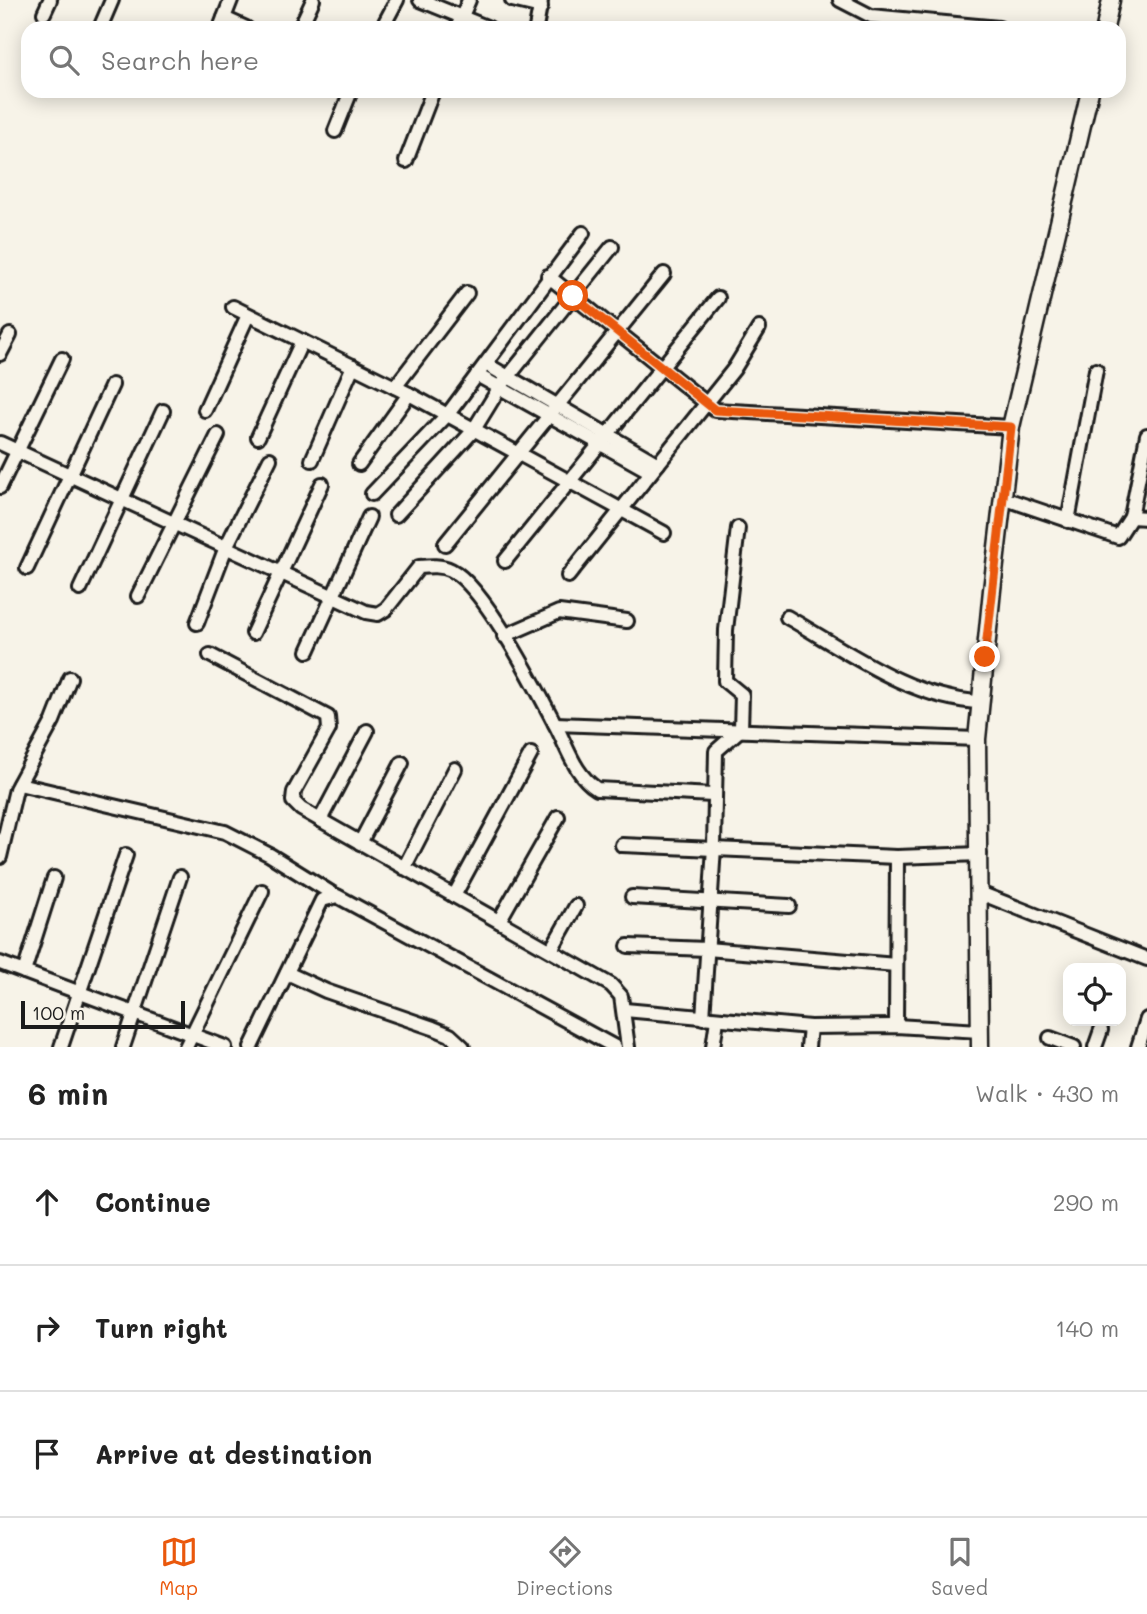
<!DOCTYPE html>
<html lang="en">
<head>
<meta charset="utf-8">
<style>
	:root { --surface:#fff; --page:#f6f6f6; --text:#222; --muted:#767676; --line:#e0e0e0; --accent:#ea580c }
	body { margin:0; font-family:Mali,sans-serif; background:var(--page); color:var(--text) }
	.controls { position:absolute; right:21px; bottom:21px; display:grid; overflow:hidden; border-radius:14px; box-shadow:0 4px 18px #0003 }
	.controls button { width:63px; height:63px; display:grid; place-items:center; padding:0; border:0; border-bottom:2px solid var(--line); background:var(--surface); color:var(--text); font:35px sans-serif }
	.scale { position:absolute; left:21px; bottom:18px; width:164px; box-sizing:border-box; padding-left:7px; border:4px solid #1c1c1c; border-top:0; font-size:19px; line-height:24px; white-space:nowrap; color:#1c1c1c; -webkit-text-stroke:5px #f7f3e8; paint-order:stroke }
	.stop { position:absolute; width:21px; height:21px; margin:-16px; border:5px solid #ea580c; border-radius:50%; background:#fff }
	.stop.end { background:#ea580c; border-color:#fff; box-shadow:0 2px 7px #0008 }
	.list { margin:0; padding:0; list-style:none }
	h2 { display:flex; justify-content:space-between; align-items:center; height:91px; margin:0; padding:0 28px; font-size:30px }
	h2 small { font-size:23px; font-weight:400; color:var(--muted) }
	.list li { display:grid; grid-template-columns:46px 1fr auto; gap:21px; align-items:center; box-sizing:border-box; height:126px; padding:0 28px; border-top:2px solid var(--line) }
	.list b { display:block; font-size:26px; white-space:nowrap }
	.list em { font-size:23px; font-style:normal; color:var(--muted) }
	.icon { flex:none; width:38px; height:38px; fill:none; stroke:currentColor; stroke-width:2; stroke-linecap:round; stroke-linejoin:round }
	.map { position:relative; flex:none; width:1147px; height:1047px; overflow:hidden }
	.search { position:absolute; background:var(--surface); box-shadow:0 4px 18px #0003; left:21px; right:21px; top:21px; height:77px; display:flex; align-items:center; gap:18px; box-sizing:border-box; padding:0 24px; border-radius:21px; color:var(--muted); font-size:26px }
	.sheet { height:469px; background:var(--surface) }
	nav { display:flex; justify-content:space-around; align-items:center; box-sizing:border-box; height:98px; border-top:2px solid var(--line); background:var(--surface); font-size:19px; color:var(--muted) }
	nav a { display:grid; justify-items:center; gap:4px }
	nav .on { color:var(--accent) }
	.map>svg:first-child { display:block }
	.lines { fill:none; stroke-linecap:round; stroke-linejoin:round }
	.street-casing { stroke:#1c1c1c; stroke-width:18 }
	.secondary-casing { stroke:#1c1c1c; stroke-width:21 }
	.street { stroke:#f7f3e8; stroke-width:12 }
	.secondary { stroke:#f7f3e8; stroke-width:16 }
	.route { stroke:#ea580c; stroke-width:9 }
</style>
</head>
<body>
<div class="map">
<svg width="1147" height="1047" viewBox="0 0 1147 1047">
	<rect width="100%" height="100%" fill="#f7f3e8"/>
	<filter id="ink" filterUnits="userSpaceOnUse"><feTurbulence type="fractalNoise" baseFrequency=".0143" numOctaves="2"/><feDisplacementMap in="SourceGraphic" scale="14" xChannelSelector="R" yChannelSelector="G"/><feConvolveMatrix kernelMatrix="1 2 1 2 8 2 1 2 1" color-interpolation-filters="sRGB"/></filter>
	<g filter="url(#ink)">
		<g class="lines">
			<defs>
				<g id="street">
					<polyline points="420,0 489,28"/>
					<polyline points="512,0 541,7"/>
					<polyline points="840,0 871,16 999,28"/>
					<polyline points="44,13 50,0"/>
					<polyline points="224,18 246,28"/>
					<polyline points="100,28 112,0"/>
					<polyline points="220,28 231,0"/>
					<polyline points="300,28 313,0"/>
					<polyline points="382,28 397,0"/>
					<polyline points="457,28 469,0"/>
					<polyline points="536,28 541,1"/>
					<polyline points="335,131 351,91"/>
					<polyline points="406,161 433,91"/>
					<polyline points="548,276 715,410 1011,427"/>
					<polyline points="233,307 409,394 664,533"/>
					<polyline points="0,354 10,335"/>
					<polyline points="486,364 658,464"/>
					<polyline points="477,375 651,472"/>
					<polyline points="395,387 467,293"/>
					<polyline points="205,410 248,315"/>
					<polyline points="258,437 302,341"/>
					<path d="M0,443l366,169 12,2 8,-5 33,-42c11,-1 22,-2 32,3 33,16 87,121 105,156 12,23 19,49 41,63l116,6"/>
					<polyline points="312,460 353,366"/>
					<polyline points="359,464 409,394"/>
					<polyline points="0,487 62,359"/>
					<polyline points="372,494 448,414 583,233"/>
					<polyline points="1003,498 1118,537 1131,517 1147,518"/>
					<polyline points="396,515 473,431 500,387 612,247"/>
					<polyline points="1131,517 1147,435"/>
					<polyline points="1068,521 1096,370"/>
					<polyline points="445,544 664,274"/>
					<polyline points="505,561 718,298"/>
					<polyline points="27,568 112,385"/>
					<polyline points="568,576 734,369 759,328"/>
					<polyline points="80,589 163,411"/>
					<polyline points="138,596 218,435"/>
					<path d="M787,617c58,33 125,83 194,85"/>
					<polyline points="197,623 226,547 270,459"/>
					<polyline points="253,633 322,484"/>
					<polyline points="504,636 559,612 627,621"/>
					<polyline points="308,651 369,517"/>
					<polyline points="210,655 328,717 329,729 294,792 293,801 301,809 611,985 621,996 628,1047"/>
					<polyline points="555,724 977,739"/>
					<polyline points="19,784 225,832 270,855 336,896"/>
					<polyline points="320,820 367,731"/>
					<polyline points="360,843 402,763"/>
					<polyline points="622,845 897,857 980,854"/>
					<polyline points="0,857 16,789 53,721 70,678"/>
					<polyline points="404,868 455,769"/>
					<polyline points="980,893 1147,959"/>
					<polyline points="454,896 531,754"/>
					<polyline points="632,897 789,906"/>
					<polyline points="499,921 558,817"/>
					<polyline points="628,946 707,949 896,965"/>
					<polyline points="551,950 576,906"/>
					<polyline points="0,963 225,1047"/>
					<polyline points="24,972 54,878"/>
					<polyline points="287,973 326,991 433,1028 450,1035 463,1047"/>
					<polyline points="625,1010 810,1027 896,1026 980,1031"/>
					<polyline points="703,1018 714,847 716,751 741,729 742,695 725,681 726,630 738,528"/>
					<polyline points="896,1026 897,857"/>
					<polyline points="1050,1038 1074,1047"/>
					<polyline points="61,1047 126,855"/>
					<polyline points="123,1047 180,877"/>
					<polyline points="186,1047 262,891"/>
					<polyline points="251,1047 322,900 337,896 615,1047"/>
					<polyline points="713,1047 717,1020"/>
					<polyline points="808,1047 810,1027"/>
					<polyline points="1095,1047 1101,1030"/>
					<polyline points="1138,1047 1147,1019"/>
				</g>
				<g id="secondary">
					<polyline points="1105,28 1111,0"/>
					<polyline points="980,1047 977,739 992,590 1011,427 1090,91"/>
				</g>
			</defs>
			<use href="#street" class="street-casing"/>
			<use href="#secondary" class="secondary-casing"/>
			<use href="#street" class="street"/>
			<use href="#secondary" class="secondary"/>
		</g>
	</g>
	<g class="lines" filter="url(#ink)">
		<polyline class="route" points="573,296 715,410 1011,427 985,657"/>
	</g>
</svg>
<div class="controls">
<button><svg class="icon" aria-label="locate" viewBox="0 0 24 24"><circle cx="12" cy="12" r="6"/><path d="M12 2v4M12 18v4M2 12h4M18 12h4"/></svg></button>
</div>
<div class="scale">100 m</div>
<div class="stop" style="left:573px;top:296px"></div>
<div class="stop end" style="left:985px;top:657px"></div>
<div class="search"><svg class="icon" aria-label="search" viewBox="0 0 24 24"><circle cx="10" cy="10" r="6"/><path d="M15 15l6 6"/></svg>Search here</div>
</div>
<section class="sheet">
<h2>6 min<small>Walk · 430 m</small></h2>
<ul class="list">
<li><svg class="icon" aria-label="ahead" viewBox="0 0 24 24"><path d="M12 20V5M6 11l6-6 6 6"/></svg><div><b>Continue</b></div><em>290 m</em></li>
<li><svg class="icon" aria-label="right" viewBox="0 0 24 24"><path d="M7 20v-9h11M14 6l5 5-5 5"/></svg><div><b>Turn right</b></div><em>140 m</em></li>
<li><svg class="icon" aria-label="arrive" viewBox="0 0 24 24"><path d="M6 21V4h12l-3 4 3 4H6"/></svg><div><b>Arrive at destination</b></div></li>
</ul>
</section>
<nav>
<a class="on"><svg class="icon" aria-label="map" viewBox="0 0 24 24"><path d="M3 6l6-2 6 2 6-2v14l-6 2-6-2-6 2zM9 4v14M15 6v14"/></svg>Map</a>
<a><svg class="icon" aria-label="directions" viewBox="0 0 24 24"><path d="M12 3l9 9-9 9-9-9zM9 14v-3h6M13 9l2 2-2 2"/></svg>Directions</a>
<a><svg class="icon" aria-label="saved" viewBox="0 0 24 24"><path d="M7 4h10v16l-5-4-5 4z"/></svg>Saved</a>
</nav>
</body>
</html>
